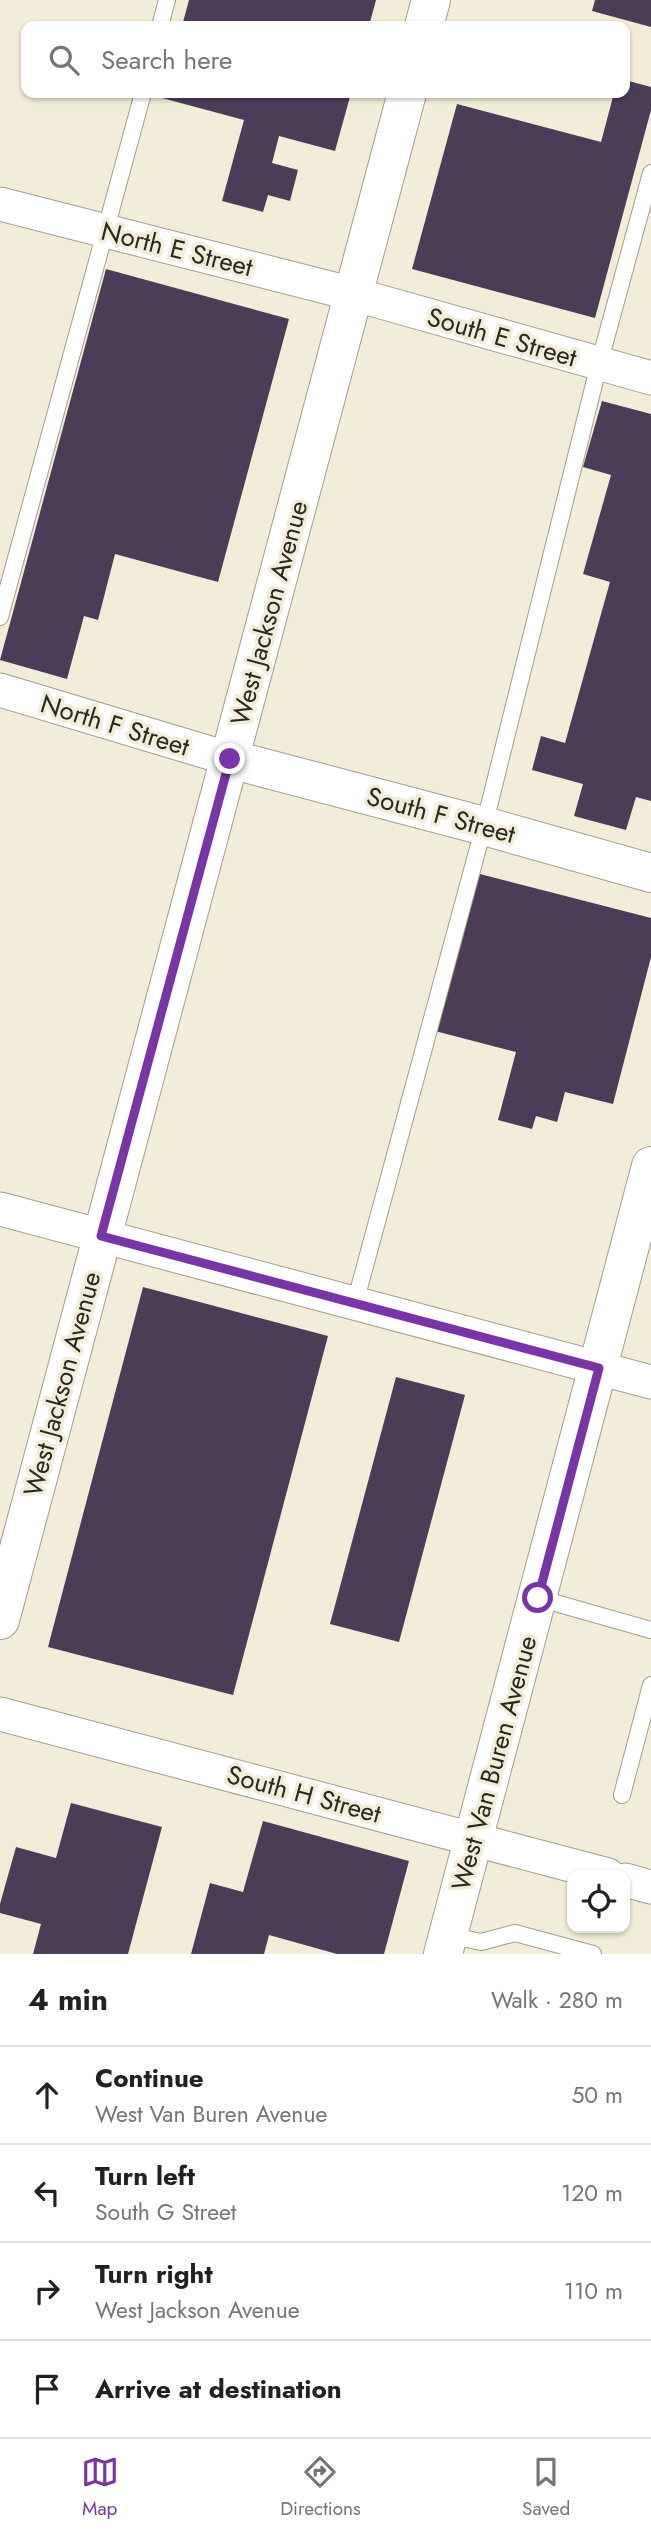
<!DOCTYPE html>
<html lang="en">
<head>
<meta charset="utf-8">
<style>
	:root { --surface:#fff; --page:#f6f6f6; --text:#202124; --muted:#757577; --line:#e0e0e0; --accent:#7935a8 }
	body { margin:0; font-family:Jost,sans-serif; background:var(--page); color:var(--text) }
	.controls { position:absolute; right:21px; bottom:21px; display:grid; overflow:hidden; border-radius:14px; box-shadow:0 2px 5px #0004 }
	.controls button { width:63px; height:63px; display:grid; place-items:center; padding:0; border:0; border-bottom:2px solid var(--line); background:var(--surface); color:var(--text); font:35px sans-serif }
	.stop { position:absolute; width:21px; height:21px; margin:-16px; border:5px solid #7935a8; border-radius:50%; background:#fff }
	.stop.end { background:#7935a8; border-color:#fff; box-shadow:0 2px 7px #0008 }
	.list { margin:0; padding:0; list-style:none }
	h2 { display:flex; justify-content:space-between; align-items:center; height:91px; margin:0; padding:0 28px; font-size:30px }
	h2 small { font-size:23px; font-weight:400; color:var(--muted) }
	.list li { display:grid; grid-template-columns:46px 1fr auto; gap:21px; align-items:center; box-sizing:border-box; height:98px; padding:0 28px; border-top:2px solid var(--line) }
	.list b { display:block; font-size:26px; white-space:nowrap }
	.list p { margin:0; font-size:23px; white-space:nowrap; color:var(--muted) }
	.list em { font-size:23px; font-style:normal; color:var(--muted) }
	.icon { flex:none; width:38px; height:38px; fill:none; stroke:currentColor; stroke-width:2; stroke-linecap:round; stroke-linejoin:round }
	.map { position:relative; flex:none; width:651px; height:1954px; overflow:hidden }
	.search { position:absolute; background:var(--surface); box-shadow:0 2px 5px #0004; left:21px; right:21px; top:21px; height:77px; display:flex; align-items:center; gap:18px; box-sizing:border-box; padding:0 24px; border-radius:14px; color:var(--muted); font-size:26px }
	.sheet { height:483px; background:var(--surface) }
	nav { display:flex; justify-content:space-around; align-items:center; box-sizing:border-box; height:98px; border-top:2px solid var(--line); background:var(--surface); font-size:19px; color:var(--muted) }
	nav a { display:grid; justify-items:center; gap:4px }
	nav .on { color:var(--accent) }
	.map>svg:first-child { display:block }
	.building { fill:#4b3d58 }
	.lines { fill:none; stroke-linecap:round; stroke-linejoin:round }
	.service-casing { stroke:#a39e8b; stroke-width:18 }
	.minor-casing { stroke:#a39e8b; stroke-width:35 }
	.tertiary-casing { stroke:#a39e8b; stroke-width:40 }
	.service { stroke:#fff; stroke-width:16 }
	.minor { stroke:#fff; stroke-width:33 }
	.tertiary { stroke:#fff; stroke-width:38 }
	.route { stroke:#7935a8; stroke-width:9 }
	.labels { text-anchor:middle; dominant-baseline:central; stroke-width:7; stroke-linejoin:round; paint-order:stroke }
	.street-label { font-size:26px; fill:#2a2820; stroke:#f2edd9 }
</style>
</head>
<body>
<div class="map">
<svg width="651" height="1954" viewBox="0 0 651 1954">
	<rect width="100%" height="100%" fill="#f2edd9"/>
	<g class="building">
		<polygon points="189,0 376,0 369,26 182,26"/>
		<polygon points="595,0 651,0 651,27 592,11"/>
		<polygon points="625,80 651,87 651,110 595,318 412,269 457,104 601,142 614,93 625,93"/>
		<polygon points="164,93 351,93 335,151 279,136 272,163 298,170 290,201 268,195 263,212 222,201 244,120 162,98"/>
		<polygon points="106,269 289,319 218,582 115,554 98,620 84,616 67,679 0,660"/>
		<polygon points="602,401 651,414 651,801 636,797 626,830 574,816 583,784 532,770 541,736 565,743 610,582 583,574 611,475 583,467"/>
		<polygon points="476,873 651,918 651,957 613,1104 565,1092 557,1122 536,1116 532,1129 498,1120 516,1052 435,1031"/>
		<polygon points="143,1287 328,1336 233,1695 48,1647"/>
		<polygon points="396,1377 465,1395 399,1642 330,1624"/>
		<polygon points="71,1803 162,1827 128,1954 33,1954 41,1924 0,1913 0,1904 16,1847 56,1858"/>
		<polygon points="263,1821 409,1861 384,1954 337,1954 269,1935 264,1954 191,1954 210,1883 243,1892"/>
	</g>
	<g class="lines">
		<defs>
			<g id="service">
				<polyline points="160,26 167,0"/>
				<polyline points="0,617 143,93"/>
				<polyline points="355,1303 484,826 599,364 651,173"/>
				<polyline points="538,1598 651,1630"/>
				<polyline points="622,1795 651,1685"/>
				<polyline points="448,1935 481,1942 515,1933 593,1954"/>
			</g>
			<g id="minor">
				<polyline points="0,204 353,294 651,378"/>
				<polyline points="0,690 230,759"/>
				<polyline points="0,1209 651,1382"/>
				<polyline points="0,1714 608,1875"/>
				<polyline points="625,1880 651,1887"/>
			</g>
			<g id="tertiary">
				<polyline points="424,26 431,0"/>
				<polyline points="230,759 484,826 651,873"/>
				<polyline points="0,1620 407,93"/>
				<polyline points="443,1954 651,1166"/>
			</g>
		</defs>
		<use href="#service" class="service-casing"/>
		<use href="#minor" class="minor-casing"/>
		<use href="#tertiary" class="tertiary-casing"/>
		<use href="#service" class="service"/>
		<use href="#minor" class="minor"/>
		<use href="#tertiary" class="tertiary"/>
	</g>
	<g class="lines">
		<polyline class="route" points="230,759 101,1236 599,1368 538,1598"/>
	</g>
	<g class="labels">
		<g class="street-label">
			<text transform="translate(177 249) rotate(14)">North E Street</text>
			<text transform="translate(502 337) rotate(16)">South E Street</text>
			<text transform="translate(269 613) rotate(-75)">West Jackson Avenue</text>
			<text transform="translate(115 725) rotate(17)">North F Street</text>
			<text transform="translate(441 815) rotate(15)">South F Street</text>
			<text transform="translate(62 1384) rotate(-75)">West Jackson Avenue</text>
			<text transform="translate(494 1763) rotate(-75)">West Van Buren Avenue</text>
			<text transform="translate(304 1794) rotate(15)">South H Street</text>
		</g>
	</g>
</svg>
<div class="controls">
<button><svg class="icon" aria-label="locate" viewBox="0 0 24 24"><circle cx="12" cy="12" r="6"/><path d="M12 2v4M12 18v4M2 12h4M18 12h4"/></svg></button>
</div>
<div class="stop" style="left:538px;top:1598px"></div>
<div class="stop end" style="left:230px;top:759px"></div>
<div class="search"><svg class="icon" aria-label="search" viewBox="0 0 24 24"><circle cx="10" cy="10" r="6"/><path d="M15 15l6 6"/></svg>Search here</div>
</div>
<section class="sheet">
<h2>4 min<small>Walk · 280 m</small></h2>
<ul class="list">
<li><svg class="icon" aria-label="ahead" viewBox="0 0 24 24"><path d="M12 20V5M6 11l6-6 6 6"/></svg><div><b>Continue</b><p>West Van Buren Avenue</p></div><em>50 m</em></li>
<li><svg class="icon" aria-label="left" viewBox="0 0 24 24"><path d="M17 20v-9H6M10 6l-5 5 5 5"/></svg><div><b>Turn left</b><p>South G Street</p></div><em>120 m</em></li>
<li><svg class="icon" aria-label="right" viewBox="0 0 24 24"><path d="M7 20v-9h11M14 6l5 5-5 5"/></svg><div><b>Turn right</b><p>West Jackson Avenue</p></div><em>110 m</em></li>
<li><svg class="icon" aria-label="arrive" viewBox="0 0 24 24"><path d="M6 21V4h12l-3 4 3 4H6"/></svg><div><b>Arrive at destination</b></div></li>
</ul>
</section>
<nav>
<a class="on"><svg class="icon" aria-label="map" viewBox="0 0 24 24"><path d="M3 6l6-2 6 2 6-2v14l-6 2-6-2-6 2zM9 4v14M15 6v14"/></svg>Map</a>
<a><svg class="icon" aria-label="directions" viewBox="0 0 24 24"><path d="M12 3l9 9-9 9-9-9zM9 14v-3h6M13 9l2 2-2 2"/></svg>Directions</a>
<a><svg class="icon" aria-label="saved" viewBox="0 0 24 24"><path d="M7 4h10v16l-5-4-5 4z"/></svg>Saved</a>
</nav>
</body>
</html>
